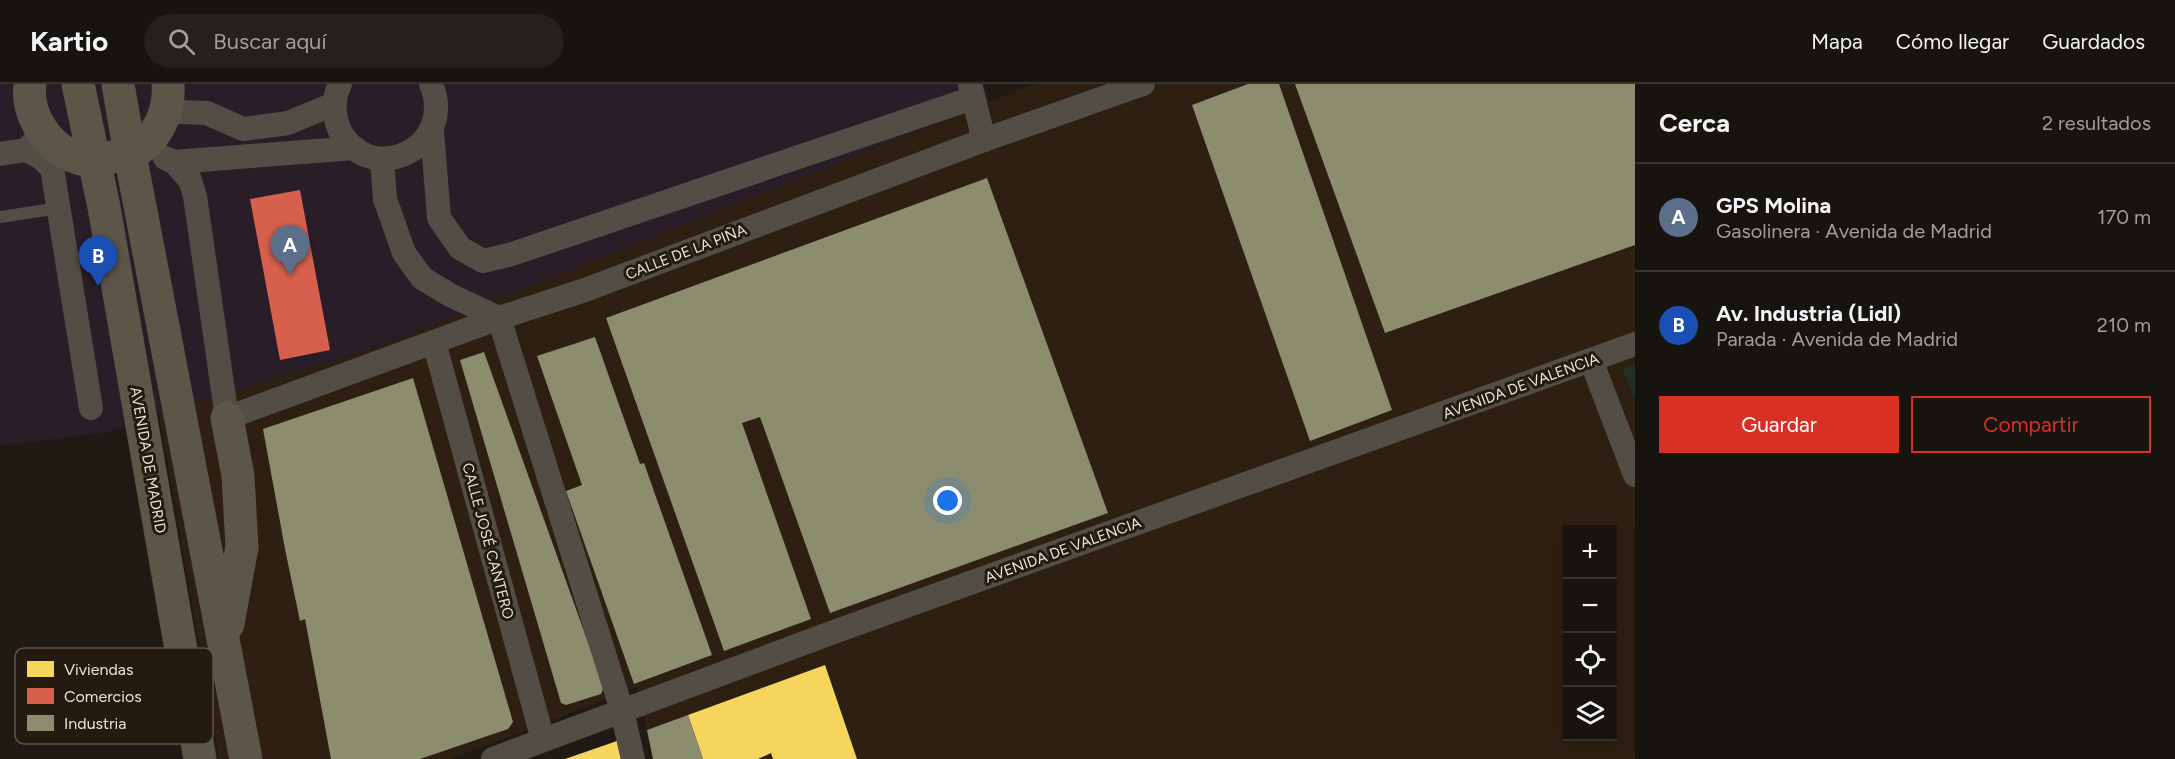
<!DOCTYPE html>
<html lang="es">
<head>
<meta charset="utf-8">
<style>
	:root { --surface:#17140f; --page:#24211d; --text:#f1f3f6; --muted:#9e9e9e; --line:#36332f; --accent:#d93025 }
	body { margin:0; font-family:Figtree,sans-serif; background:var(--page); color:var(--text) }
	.controls { position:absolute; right:18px; bottom:18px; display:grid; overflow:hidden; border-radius:0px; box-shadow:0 6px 24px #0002 }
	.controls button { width:54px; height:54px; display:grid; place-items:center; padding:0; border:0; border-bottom:2px solid var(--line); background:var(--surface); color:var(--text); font:30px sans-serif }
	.you { position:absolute; left:948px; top:417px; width:21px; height:21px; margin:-15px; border:4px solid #fff; border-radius:50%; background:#1a73e8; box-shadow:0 0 0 9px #1a73e833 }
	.badge { display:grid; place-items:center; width:39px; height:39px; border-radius:50%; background:var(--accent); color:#fff; font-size:20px; font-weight:700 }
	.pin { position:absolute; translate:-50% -50px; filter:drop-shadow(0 2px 3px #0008) }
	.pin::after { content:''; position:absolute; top:32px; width:21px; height:18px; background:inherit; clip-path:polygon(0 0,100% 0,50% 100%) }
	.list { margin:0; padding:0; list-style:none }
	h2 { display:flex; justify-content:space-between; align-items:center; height:78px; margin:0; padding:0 24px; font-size:26px }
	h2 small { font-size:20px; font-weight:400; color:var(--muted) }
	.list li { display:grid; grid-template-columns:39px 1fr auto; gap:18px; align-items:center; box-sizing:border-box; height:108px; padding:0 24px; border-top:2px solid var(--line) }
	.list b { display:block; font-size:22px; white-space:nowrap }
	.list p { margin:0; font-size:20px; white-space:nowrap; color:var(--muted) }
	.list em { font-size:20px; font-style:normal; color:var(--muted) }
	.actions { display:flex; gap:12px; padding:18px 24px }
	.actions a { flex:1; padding:14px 0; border:2px solid var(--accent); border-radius:0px; text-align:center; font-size:21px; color:var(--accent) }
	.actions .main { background:var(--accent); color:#fff }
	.icon { flex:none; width:33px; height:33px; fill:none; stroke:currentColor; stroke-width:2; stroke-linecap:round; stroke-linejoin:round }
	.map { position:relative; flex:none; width:1635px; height:675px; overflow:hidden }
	header { display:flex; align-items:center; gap:36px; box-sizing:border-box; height:84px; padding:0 30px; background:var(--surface); border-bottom:2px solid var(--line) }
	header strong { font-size:28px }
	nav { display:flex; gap:33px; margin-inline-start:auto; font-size:21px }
	.search { width:420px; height:54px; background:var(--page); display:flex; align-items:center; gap:15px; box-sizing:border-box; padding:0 21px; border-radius:33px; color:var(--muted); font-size:22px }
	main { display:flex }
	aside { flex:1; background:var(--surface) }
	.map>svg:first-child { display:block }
	.commercial { fill:#291d28 }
	.built { fill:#2d1f11; fill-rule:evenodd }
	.green { fill:#213024 }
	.homes { fill:#f6d55c }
	.shops { fill:#d6604d }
	.industry { fill:#8c8c6e }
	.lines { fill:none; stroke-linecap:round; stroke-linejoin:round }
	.lane { stroke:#524d45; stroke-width:12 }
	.street { stroke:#524d45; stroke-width:24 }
	.primary { stroke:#5c5649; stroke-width:33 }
	.labels { text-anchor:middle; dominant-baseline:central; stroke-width:6; stroke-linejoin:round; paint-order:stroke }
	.street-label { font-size:15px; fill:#eae3db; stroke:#241a0f }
	.key { fill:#241a0f; stroke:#5f564c; stroke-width:1.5 }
	.key-label { font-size:16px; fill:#eae3db }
</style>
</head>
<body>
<header>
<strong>Kartio</strong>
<div class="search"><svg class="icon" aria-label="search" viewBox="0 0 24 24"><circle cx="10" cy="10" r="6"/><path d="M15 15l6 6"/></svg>Buscar aquí</div>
<nav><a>Mapa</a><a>Cómo llegar</a><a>Guardados</a></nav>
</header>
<main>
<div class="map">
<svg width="1635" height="675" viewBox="0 0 1635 675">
	<rect width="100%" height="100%" fill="#1f1a14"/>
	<polygon class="commercial" points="0,0 985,0 989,19 383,261 159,330 108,348 0,362"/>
	<path class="built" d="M1035,0h600v280l-13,5 13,33v357h-983l-14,-72 -187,72h-232l-60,-345 224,-69zM1568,446h44v206h-44z"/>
	<polygon class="green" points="1635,280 1635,318 1622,284"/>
	<g class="homes">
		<polygon points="825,581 857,675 773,675 771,669 758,675 703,675 688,631"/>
		<polygon points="617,657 621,675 565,675"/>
	</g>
	<polygon class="shops" points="300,106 330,266 280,276 250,115"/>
	<g class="industry">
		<polygon points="1248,0 1279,0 1392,326 1310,357 1192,21"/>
		<polygon points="1295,0 1635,0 1635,161 1385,249"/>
		<polygon points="987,94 1108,429 830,529 760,333 742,339 811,535 724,567 606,234"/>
		<polygon points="595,253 640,380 644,379 712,571 634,600 566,407 582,401 537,272"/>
		<polygon points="484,268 604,603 601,610 566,621 561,619 460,276"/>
		<polygon points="413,294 513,638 508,645 420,675 331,675 305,535 300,537 285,465 263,345"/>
		<polygon points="688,631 703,675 653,675 647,646"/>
	</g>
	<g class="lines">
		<polyline class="lane" points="0,133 59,124"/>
		<g class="street">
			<path d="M340,0c-7,15 -7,30 -1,45 29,60 119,20 92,-45"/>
			<polyline points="970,0 984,56"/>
			<polyline points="168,21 178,28 207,29 243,45 288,39 334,20"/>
			<polyline points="432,47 439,134 460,164 483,177 509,171 973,14"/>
			<polyline points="43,49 26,66 40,73 52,84 91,324"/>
			<polyline points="0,70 26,66"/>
			<polyline points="165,74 174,78 355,64"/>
			<polyline points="382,75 385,115 404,169 422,194 450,211 499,234 622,627 633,675"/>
			<polyline points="174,78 190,96 195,112 227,334 499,234 585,206 984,56 1143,0"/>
			<polyline points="434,258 543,656"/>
			<polyline points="1591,276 1635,391"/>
			<polyline points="493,675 831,549 1635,260"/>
		</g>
		<g class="primary">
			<path d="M30,0c-5,36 26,76 64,77 6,0 13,-3 18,-4 6,-1 13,-1 19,-4 26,-11 39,-42 37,-69"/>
			<polyline points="78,0 104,123 200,675"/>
			<polyline points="118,0 130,70 246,675"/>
			<polyline points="227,334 238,392 242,463 228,540"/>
		</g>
	</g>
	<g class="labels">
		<g class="street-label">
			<text transform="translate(686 168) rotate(-21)">CALLE DE LA PIÑA</text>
			<text transform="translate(1521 302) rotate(-20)">AVENIDA DE VALENCIA</text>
			<text transform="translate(148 376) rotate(80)">AVENIDA DE MADRID</text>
			<text transform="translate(488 457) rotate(75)">CALLE JOSÉ CANTERO</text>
			<text transform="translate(1063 466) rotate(-20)">AVENIDA DE VALENCIA</text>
		</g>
	</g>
	<rect x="15" y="564" width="198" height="96" rx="9" class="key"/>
	<rect x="27" y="577" width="27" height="16" fill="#f6d55c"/>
	<rect x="27" y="604" width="27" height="16" fill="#d6604d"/>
	<rect x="27" y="631" width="27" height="16" fill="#8c8c6e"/>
	<g class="key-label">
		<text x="64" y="591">Viviendas</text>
		<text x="64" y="618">Comercios</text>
		<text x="64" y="645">Industria</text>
	</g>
</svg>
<div class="controls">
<button>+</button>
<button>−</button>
<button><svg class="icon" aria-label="locate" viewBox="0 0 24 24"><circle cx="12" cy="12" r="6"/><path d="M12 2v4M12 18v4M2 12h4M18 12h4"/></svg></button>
<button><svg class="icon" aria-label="layers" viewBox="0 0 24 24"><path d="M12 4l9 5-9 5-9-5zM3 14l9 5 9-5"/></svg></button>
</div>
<div class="you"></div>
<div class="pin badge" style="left:290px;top:191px;background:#5c6f8a">A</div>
<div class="pin badge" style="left:98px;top:202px;background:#1a4fb4">B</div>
</div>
<aside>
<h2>Cerca<small>2 resultados</small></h2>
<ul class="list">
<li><span class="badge" style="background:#5c6f8a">A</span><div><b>GPS Molina</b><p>Gasolinera · Avenida de Madrid</p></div><em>170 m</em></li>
<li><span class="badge" style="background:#1a4fb4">B</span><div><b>Av. Industria (Lidl)</b><p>Parada · Avenida de Madrid</p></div><em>210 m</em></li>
</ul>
<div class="actions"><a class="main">Guardar</a><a>Compartir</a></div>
</aside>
</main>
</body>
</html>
